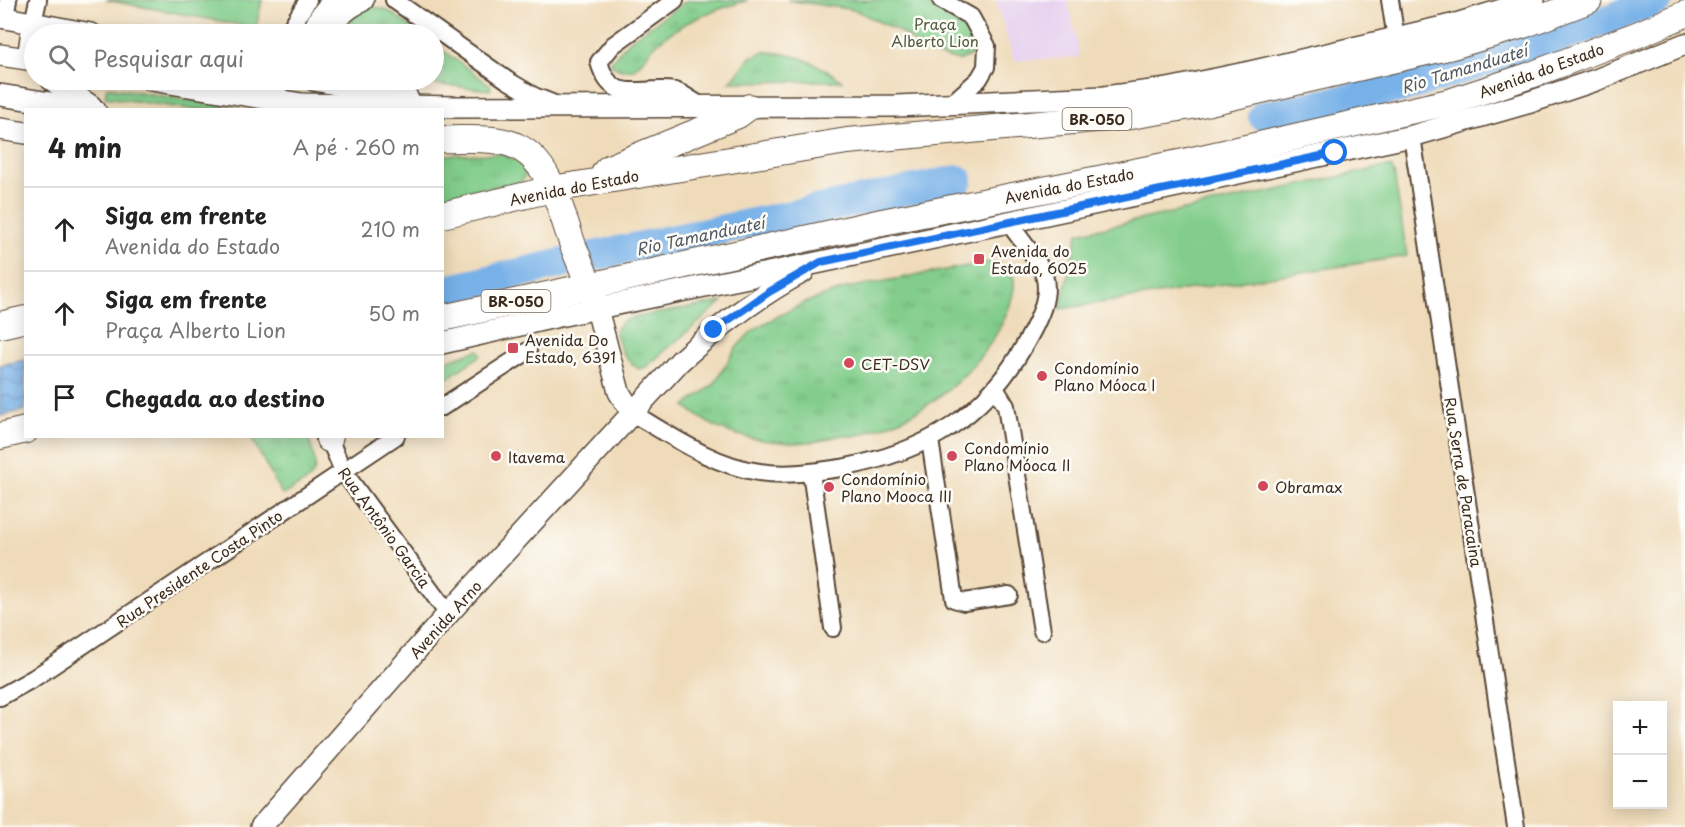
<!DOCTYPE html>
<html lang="pt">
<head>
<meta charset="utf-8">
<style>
	:root { --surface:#fff; --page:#f6f6f6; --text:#222; --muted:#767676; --line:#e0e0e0 }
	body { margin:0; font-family:"Playpen Sans",sans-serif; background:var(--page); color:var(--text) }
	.controls { position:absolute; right:18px; bottom:18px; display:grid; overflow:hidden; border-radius:0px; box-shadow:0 3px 15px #0003 }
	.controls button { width:54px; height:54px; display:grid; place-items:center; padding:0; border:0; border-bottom:2px solid var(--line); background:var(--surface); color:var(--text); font:30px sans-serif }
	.stop { position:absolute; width:18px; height:18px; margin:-14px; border:4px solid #1a73e8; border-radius:50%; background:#fff }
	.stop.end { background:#1a73e8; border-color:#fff; box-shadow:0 2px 6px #0008 }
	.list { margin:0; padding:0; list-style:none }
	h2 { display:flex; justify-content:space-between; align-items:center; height:78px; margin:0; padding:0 24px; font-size:26px }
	h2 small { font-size:20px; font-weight:400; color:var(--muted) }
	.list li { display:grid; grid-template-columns:39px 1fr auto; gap:18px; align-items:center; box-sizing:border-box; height:84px; padding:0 24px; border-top:2px solid var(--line) }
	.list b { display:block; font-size:22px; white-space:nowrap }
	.list p { margin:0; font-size:20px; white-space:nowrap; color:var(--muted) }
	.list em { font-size:20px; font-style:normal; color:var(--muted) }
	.icon { flex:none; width:33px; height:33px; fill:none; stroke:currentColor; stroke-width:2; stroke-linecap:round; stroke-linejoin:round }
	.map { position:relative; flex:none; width:1685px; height:827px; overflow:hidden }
	.search { position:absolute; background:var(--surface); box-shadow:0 3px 15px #0003; left:24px; top:24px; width:420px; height:66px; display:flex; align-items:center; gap:15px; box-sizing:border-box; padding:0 21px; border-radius:33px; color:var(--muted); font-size:22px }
	.panel { position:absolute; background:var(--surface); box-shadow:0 3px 15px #0003; left:24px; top:108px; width:420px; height:330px; border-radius:0px }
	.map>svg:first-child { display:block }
	.built { fill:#e7d2ef }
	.grass { fill:#82cd8b; stroke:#5e7c54; stroke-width:1.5 }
	.park { fill:url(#park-tufts); stroke:#5e7c54; stroke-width:1.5 }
	.water { fill:url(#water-waves); stroke:#596e83; stroke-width:1.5 }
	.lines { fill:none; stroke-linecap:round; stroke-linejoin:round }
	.river { stroke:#77b1e8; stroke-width:30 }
	.minor-casing { stroke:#564535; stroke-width:20 }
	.major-casing { stroke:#564535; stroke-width:24 }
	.highway-casing { stroke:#564535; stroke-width:28 }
	.minor { stroke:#fff; stroke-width:16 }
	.major { stroke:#fff; stroke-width:21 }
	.highway { stroke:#fff; stroke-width:26 }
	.route { stroke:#1a73e8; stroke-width:8 }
	.poi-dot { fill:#d1495b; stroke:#fdfcf7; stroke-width:2 }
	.labels { text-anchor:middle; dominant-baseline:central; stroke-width:5; stroke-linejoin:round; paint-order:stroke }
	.shield { fill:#fdfcf7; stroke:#75695f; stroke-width:1.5 }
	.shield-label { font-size:14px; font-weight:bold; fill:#3b2a1e }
	.park-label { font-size:15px; fill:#505b3f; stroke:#fdfcf7 }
	.street-label { font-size:15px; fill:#3b2a1e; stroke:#fdfcf7 }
	.poi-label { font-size:15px; fill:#3b2a1e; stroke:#fdfcf7; text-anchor:start }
	.water-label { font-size:16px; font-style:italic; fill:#505965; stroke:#fdfcf7 }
</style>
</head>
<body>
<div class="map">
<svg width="1685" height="827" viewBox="0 0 1685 827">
	<defs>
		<pattern id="park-tufts" width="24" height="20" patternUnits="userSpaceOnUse" patternTransform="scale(1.5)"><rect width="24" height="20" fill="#82cd8b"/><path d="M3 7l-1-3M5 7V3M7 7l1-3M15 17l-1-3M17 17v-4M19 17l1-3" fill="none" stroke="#71b078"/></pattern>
		<pattern id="water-waves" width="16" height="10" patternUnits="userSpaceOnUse" patternTransform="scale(1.5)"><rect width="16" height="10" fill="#77b1e8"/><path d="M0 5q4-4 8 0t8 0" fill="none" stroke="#6390bb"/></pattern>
	</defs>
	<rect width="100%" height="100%" fill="#fdfcf7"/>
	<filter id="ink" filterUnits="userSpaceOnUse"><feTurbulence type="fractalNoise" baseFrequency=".0167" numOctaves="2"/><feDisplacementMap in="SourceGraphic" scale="12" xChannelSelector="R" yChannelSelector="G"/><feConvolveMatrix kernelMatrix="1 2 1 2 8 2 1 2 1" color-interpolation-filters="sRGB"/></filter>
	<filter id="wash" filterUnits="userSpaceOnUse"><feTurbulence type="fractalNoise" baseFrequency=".008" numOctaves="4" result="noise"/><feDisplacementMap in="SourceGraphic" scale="24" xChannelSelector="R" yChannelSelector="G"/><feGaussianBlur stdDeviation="1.35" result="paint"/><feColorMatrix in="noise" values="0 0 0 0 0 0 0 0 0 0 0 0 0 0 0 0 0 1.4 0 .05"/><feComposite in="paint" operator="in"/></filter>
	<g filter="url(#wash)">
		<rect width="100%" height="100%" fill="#efdbba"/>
		<polygon class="built" points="996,0 1068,0 1080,57 1014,61"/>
		<g class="grass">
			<polygon points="106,0 262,0 256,28"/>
			<polygon points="107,87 238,108 238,109 190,109 105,97"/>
			<polygon points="1384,167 1391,167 1394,173 1407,256 1060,309 1078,233"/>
		</g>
		<g class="park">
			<path d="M688,0h60c-33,10 -65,20 -92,44 -8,8 -13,18 -22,25l-13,1 -9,-4 -1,-5 19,-21z"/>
			<polygon points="787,0 923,0 948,16 974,37 973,54 959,61 929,53 898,31 855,10"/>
			<polygon points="374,7 387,10 421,34 334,34 363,8"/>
			<polygon points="434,44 489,84 491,87 490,90 391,80 434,80"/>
			<path d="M763,52c30,0 56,11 79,29l-112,1 21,-25z"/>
			<path d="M501,154c14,4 32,12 20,28l-78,14v-41z"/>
			<path d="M990,262c15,1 26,10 24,26 -4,26 -17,48 -34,69 -28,36 -68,62 -112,75 -6,2 -13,5 -18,4 -5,0 -8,-2 -13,0 -32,12 -77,6 -109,-4 -15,-5 -30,-15 -43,-26l29,-22 22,-36 14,-15 13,-9 41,-21 43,-15z"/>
			<path d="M722,302l-76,65 -7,2c-16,-10 -20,-22 -24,-39l7,-8 9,-4z"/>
			<polygon points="478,350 481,355 443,381 443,362"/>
			<path d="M251,437h57c13,39 10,39 -26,58z"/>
		</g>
		<polygon class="water" points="25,360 25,410 0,416 0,365"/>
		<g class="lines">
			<g class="river">
				<polyline points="1263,116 1409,86 1555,40 1658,0"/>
				<polyline points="442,291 575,260 958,180"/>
			</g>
		</g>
	</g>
	<g filter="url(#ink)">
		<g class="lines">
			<defs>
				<g id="minor">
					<polyline points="394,0 507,80 534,96 557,105"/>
					<path d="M675,0l-62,45 -14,17c13,45 41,23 76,29 8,2 17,10 25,14"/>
					<polyline points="941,0 971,17 987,46 986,67 979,79 951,104"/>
					<polyline points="1390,0 1396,39"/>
					<polyline points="5,18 8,0"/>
					<polyline points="33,23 38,0"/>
					<polyline points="287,34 308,0"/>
					<polyline points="278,80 279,110"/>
					<polyline points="1412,136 1516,827"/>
					<polyline points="995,388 1006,406 1042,631"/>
					<polyline points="442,407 528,351"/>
					<path d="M632,413c40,23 80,52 127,59 27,4 55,0 82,-4 85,-16 145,-51 187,-129 10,-18 23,-43 16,-64 -3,-11 -28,-42 -36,-53"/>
					<polyline points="328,436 343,471 448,614"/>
					<polyline points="930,440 954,599 964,602 1009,595"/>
					<polyline points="811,472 833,628"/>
					<polyline points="0,697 34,678 396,436"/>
				</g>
				<g id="major">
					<polyline points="0,17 91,34"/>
					<path d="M313,34c4,-15 11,-24 22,-34"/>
					<path d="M325,34c9,-15 22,-26 38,-34"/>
					<polyline points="0,55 34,60"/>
					<polyline points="28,59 33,23"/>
					<polyline points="52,80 91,106"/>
					<polyline points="151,80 302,104 455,107 896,106 1104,97 1168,89 1250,72 1456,24 1534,0"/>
					<polyline points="314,80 407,97"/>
					<polyline points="0,95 95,110"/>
					<polyline points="0,129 26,133"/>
					<polyline points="597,309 619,392 632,413"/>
					<polyline points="442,343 559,316 821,262 1412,136 1527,103 1596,80 1685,44"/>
					<path d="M261,827l187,-213 232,-253c38,-34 78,-65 123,-89"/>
				</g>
				<g id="highway">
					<path d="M442,139c23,1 53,-3 74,7 36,16 45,68 58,102 8,20 17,40 23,61"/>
					<polyline points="605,172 609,168 738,115 749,107"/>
					<polyline points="442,215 552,189 847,141 1130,116 1192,106 1452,46 1523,25 1589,0"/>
					<polyline points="442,318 882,222 1184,162 1449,102 1531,75 1639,34 1685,14"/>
					<polyline points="0,325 26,319"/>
					<polyline points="0,436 26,430"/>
					<polyline points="329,439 330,436"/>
				</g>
			</defs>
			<use href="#minor" class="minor-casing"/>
			<use href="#major" class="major-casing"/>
			<use href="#highway" class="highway-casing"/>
			<use href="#minor" class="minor"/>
			<use href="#major" class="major"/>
			<use href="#highway" class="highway"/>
		</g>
	</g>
	<g class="lines" filter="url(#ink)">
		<polyline class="route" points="714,330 769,292 821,262 1335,153"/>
	</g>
	<g class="poi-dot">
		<rect x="973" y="253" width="12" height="12" rx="3"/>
		<rect x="507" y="342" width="12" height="12" rx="3"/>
		<circle cx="849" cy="363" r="6"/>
		<circle cx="1042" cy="376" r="6"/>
		<circle cx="496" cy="456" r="6"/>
		<circle cx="952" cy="456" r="6"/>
		<circle cx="1263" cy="486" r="6"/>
		<circle cx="829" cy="487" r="6"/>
	</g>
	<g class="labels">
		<g class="shield">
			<rect x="1062.5" y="108" width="69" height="22" rx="4.5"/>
			<rect x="481.5" y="290" width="69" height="22" rx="4.5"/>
		</g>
		<g class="shield-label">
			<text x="1097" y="119">BR-050</text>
			<text x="516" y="301">BR-050</text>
		</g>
		<g class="park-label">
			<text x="935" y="23">Praça<tspan x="935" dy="17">Alberto Lion</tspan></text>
		</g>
		<g class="street-label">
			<text transform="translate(1541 70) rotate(-20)">Avenida do Estado</text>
			<text transform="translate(1069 185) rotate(-11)">Avenida do Estado</text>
			<text transform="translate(574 187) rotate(-11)">Avenida do Estado</text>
			<text transform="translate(1464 482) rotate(81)">Rua Serra de Paracaina</text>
			<text transform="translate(385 527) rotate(54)">Rua Antônio Garcia</text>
			<text transform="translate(199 568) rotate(-34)">Rua Presidente Costa Pinto</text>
			<text transform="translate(445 619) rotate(-48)">Avenida Arno</text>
		</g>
		<g class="poi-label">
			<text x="991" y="250">Avenida do<tspan x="991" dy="17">Estado, 6025</tspan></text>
			<text x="525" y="339">Avenida Do<tspan x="525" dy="17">Estado, 6391</tspan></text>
			<text x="861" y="363">CET-DSV</text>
			<text x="1054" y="367">Condomínio<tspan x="1054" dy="17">Plano Móoca I</tspan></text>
			<text x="964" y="447">Condomínio<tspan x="964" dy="17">Plano Móoca II</tspan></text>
			<text x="508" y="456">Itavema</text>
			<text x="841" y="478">Condomínio<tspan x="841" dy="17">Plano Mooca III</tspan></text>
			<text x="1275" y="486">Obramax</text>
		</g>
		<g class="water-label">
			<text transform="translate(1464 68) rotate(-17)">Rio Tamanduateí</text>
			<text transform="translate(700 235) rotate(-12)">Rio Tamanduateí</text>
		</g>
	</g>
</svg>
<div class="controls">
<button>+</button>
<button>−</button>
</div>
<div class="stop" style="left:1335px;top:153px"></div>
<div class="stop end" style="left:714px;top:330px"></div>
<div class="search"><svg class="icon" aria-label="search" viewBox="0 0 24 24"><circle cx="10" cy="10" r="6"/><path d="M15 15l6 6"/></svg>Pesquisar aqui</div>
<section class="panel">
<h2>4 min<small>A pé · 260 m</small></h2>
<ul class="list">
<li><svg class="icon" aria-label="ahead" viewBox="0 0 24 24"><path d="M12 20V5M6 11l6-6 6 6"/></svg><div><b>Siga em frente</b><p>Avenida do Estado</p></div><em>210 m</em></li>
<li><svg class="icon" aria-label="ahead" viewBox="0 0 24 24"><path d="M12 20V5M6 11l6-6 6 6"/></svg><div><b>Siga em frente</b><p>Praça Alberto Lion</p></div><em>50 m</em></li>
<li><svg class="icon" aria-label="arrive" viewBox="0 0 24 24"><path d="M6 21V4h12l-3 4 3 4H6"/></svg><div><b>Chegada ao destino</b></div></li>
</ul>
</section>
</div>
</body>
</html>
